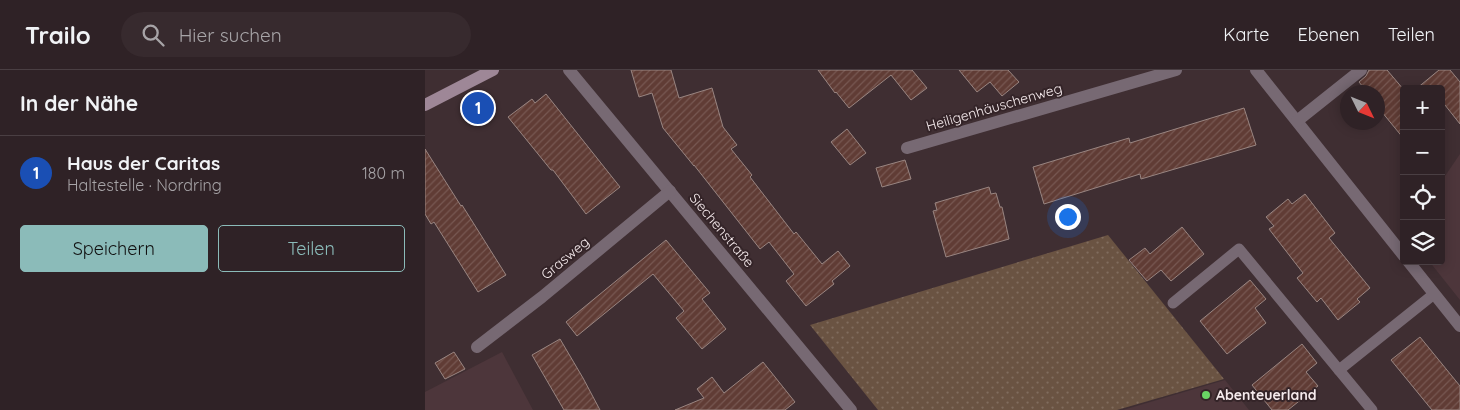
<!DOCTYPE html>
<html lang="de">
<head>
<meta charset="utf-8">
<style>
	:root { --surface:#2f2226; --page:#372a2e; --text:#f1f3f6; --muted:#a7a4a7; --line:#4a3f43; --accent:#8bbbb9 }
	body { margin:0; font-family:Quicksand,sans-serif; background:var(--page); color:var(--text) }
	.controls { position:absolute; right:15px; top:15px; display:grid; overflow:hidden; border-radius:5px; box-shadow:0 2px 12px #0003 }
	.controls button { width:45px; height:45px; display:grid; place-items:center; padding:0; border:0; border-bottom:1px solid var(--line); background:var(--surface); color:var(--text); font:25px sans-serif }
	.compass { position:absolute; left:915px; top:15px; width:45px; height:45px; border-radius:50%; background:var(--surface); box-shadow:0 2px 12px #0003; rotate:133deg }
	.you { position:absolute; left:642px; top:146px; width:18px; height:18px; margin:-12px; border:4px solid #fff; border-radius:50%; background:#1a73e8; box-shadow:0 0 0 8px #1a73e833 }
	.badge { display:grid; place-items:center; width:32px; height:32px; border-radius:50%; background:var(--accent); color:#fff; font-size:16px; font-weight:700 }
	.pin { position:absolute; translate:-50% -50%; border:2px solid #fff; box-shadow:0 1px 5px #0006 }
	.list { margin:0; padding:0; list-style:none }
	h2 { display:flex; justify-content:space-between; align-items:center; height:65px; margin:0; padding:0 20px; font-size:21px }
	h2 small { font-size:16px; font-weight:400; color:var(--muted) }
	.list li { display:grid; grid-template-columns:32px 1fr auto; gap:15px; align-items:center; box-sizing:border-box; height:75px; padding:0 20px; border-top:1px solid var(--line) }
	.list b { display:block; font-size:19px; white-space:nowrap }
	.list p { margin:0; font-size:16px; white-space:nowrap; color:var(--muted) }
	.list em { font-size:16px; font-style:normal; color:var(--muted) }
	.actions { display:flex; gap:10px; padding:15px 20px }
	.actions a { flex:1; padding:11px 0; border:1px solid var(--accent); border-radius:5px; text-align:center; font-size:18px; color:var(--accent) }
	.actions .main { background:var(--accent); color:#111 }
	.icon { flex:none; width:28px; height:28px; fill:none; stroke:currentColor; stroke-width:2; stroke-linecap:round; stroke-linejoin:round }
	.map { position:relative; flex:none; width:1035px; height:340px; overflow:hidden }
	header { display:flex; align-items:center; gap:30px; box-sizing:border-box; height:70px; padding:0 25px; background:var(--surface); border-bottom:1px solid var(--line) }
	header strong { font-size:24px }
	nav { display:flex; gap:28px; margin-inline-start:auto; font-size:18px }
	.search { width:350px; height:45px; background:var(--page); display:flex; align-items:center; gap:12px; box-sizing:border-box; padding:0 18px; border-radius:28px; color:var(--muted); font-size:19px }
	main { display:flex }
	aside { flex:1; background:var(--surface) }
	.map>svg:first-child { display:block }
	.built { fill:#4d363b }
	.grass { fill:url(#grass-dots) }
	.building { fill:url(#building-hatch); stroke:#998581 }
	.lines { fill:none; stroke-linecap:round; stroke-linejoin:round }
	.lane { stroke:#776973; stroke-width:11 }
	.street { stroke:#776973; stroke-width:12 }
	.secondary { stroke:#9e8797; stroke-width:12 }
	.poi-dot { fill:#69d464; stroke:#342428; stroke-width:2 }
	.labels { text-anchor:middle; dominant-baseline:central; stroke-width:4; stroke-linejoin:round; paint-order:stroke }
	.street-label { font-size:14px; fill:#f5eaec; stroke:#342428 }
	.poi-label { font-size:14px; font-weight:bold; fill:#f5eaec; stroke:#342428; text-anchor:start }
</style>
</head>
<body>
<header>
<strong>Trailo</strong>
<div class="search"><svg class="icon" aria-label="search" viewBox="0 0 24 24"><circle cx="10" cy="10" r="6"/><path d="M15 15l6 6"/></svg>Hier suchen</div>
<nav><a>Karte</a><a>Ebenen</a><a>Teilen</a></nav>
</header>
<main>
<aside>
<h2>In der Nähe<small></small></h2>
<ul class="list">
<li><span class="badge" style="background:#1a4fb4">1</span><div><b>Haus der Caritas</b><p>Haltestelle · Nordring</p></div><em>180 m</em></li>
</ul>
<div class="actions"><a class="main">Speichern</a><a>Teilen</a></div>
</aside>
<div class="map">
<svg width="1035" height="340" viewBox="0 0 1035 340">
	<defs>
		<pattern id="grass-dots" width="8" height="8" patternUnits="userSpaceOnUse" patternTransform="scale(1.25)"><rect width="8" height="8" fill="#6a5342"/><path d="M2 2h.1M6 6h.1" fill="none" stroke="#806c5d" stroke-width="1.8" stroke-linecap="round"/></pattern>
		<pattern id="building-hatch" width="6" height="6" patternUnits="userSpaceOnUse" patternTransform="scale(1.25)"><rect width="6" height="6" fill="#603c35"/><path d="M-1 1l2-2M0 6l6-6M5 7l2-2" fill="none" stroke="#775852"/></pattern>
	</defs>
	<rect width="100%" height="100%" fill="#3f2e32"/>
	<g class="built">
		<polygon points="1035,84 1035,230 1004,191 1016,191 1016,112"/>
		<polygon points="77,282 108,340 0,340 0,322"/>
		<polygon points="800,310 824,340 698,340"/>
	</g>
	<polygon class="grass" points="683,165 799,309 692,340 453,340 385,255"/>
	<g class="building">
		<polygon points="206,0 246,0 254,28 287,18 298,57 312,75 306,79 327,105 325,107 369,164 371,162 397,194 413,181 425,196 407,211 409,214 381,236 361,211 369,204 344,172 335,179 269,95 269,96 238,58 227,23 214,27"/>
		<polygon points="393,0 487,0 502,18 486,30 466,5 424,38 411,22 410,23"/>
		<polygon points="534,0 583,0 594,12 577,26 565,12 552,22"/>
		<polygon points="944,0 962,0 979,20 979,69 952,36 952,22 942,22 934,12 941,6"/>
		<polygon points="1014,0 1025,0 1035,12 1035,54 1016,30 1016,19 991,19"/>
		<polygon points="121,24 195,117 161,144 128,100 126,100 83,47 107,29 110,33"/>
		<polygon points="819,38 831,75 716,109 715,104 619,134 608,97 704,68 705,73"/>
		<polygon points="422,59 441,83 425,95 406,72"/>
		<polygon points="0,79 36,136 37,135 81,205 53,222 9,152 6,154 0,144"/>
		<polygon points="480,90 486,109 457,117 451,98"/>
		<polygon points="564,117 566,124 571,123 575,137 577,137 584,169 521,187 508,141 512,140 510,133"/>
		<polygon points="880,124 910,163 904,168 945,218 932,229 935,232 913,250 896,228 892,232 872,208 878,203 844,159 849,156 841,147 863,129 867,134"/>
		<polygon points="757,157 779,184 746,211 736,200 722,211 704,190 720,178 725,184"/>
		<polygon points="241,170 285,223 277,229 301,259 277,279 251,248 259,241 228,204 152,266 141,252"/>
		<polygon points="825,210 841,229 830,238 841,253 802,284 775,251"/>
		<polygon points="995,267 1035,316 1035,340 1007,340 966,290"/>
		<polygon points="135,269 158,308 175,340 139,340 107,285"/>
		<polygon points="877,274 892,293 881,302 893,316 863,340 847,340 827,315"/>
		<polygon points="29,282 40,299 20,309 10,293"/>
		<polygon points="338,292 370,332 360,340 250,340 279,328 272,319 287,307 299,323"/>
	</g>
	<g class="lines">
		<g class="lane">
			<polyline points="748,233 814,179 947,340"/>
			<polyline points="914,300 1009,224"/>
		</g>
		<g class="street">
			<polyline points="144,0 426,340"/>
			<polyline points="831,0 979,186"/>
			<polyline points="872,51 936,0"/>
			<polyline points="482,78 751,0"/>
			<polyline points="983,191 1035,256"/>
			<polyline points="52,277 117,227 245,121"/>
		</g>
		<polyline class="secondary" points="0,35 68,0"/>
	</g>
	<circle class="poi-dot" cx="781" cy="325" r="5"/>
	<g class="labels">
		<g class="street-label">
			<text transform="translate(569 37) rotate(-16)">Heiligenhäuschenweg</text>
			<text transform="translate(297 160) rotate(50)">Siechenstraße</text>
			<text transform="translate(140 188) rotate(-40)">Grasweg</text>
		</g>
		<g class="poi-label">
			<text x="791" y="325">Abenteuerland</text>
		</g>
	</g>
</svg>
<div class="controls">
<button>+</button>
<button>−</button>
<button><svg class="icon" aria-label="locate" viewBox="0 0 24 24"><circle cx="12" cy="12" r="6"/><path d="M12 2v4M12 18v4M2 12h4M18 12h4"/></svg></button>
<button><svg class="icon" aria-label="layers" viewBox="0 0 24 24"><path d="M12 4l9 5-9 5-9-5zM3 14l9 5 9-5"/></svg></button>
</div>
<svg class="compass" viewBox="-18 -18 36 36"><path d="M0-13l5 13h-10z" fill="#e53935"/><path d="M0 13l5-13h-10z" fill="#a7a4a7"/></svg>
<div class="you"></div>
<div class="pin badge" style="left:53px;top:38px;background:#1a4fb4">1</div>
</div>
</main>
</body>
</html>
